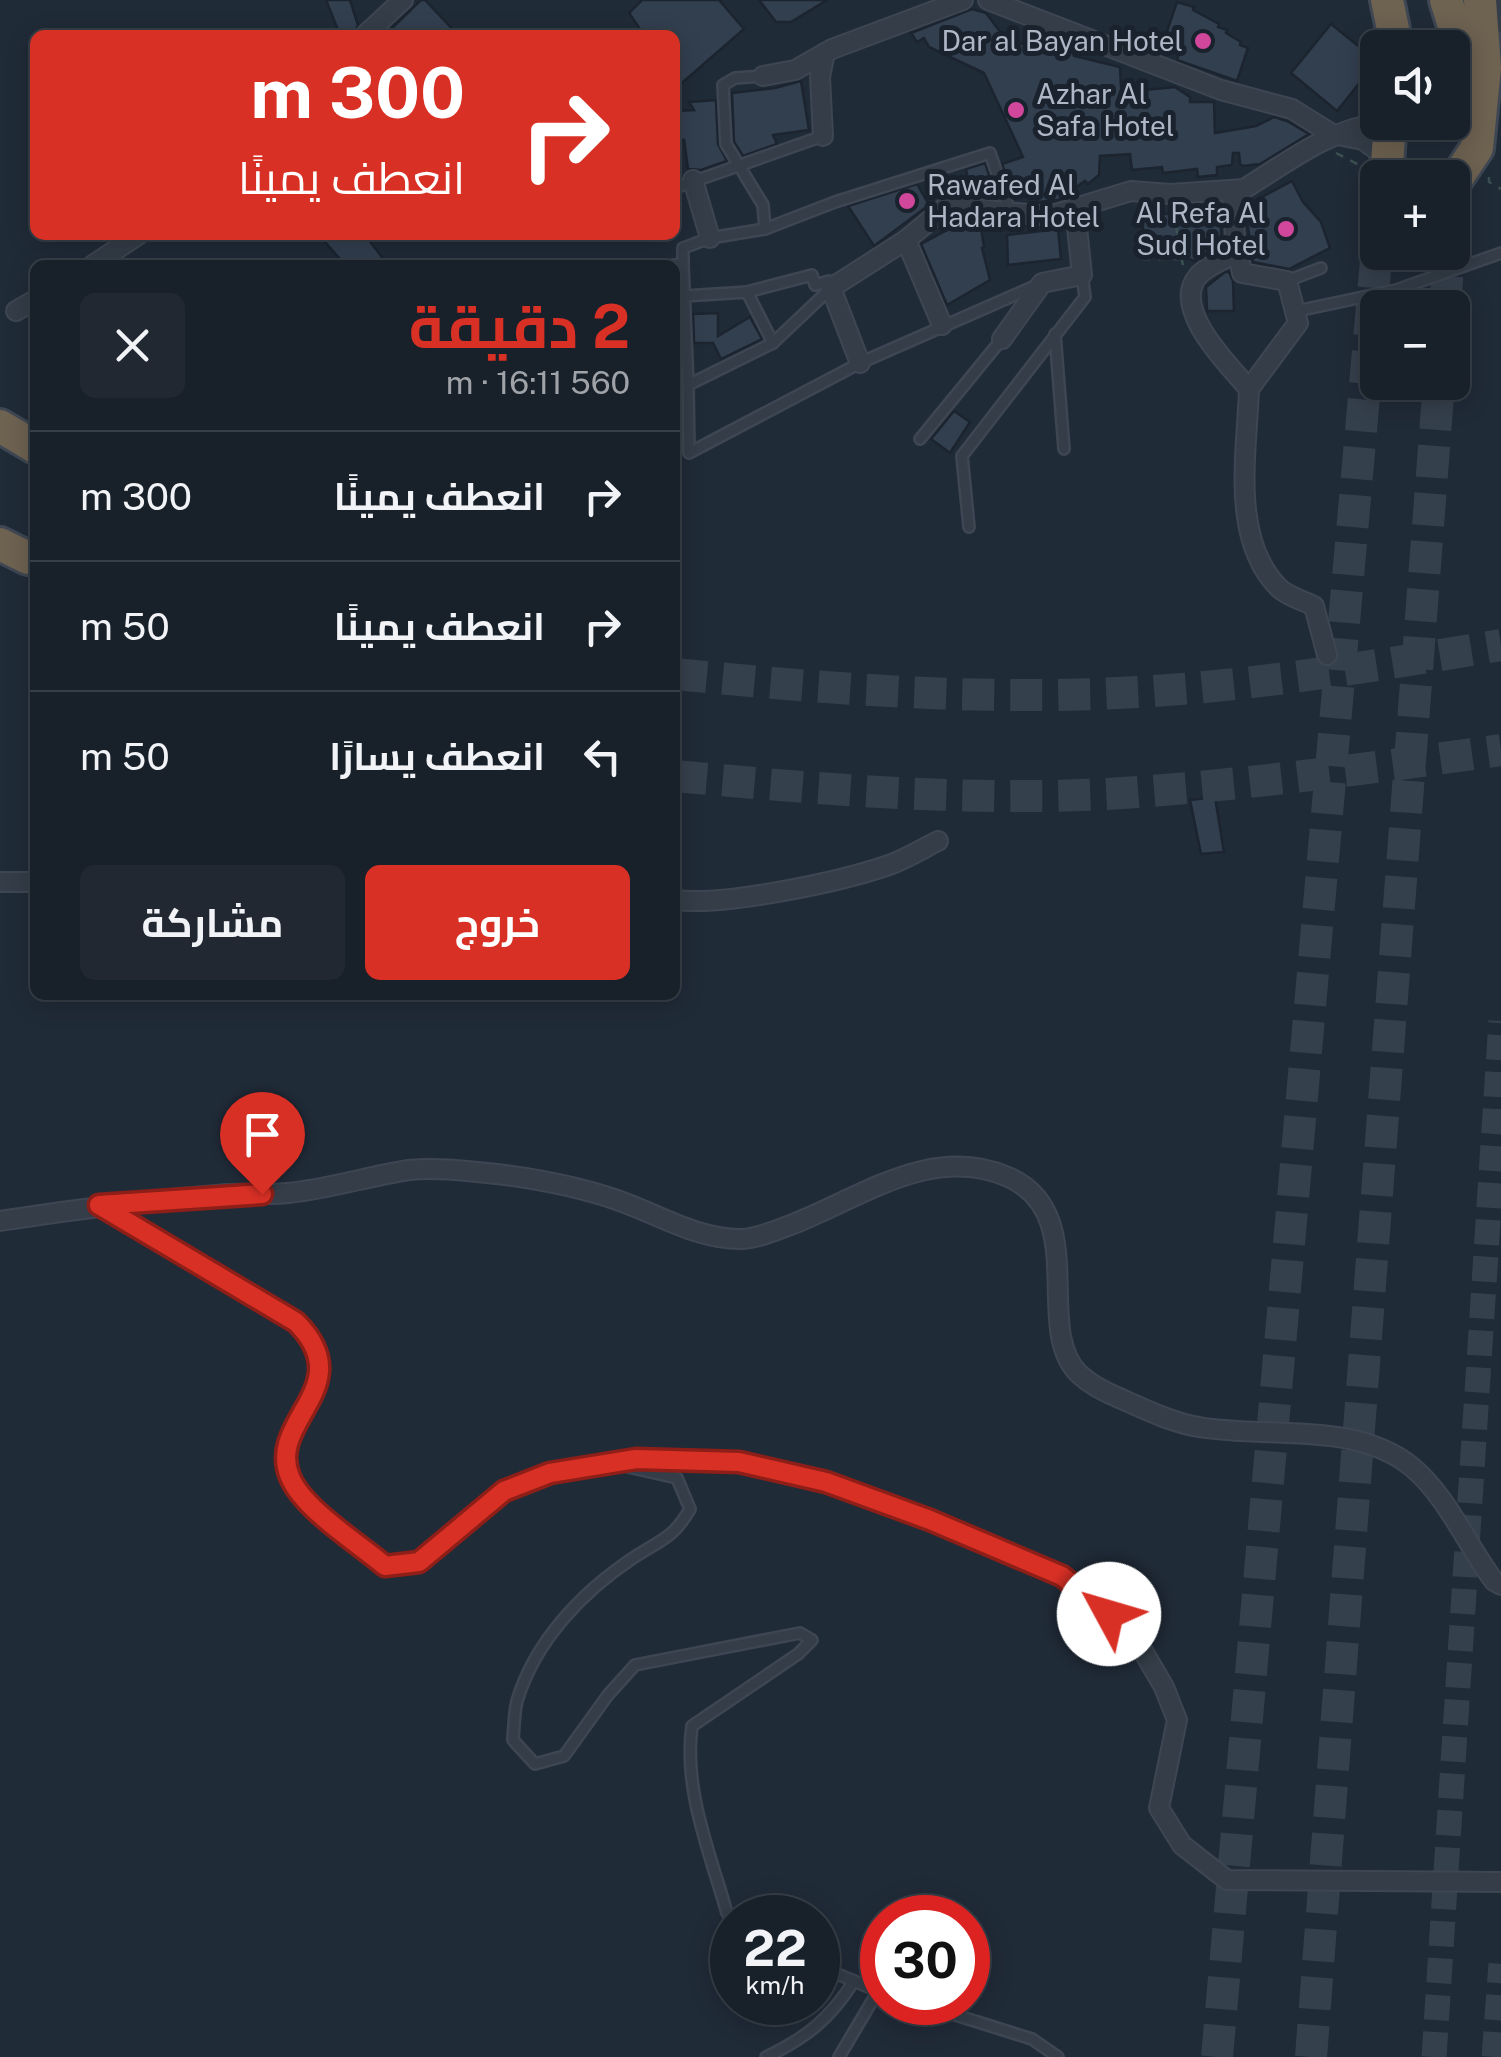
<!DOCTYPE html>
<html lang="ar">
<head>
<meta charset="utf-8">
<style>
  :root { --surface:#18202a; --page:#212832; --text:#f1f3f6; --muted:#9fa3a8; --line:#363e47; --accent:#d93025 }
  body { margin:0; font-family:"Public Sans",Cairo,sans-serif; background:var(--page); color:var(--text); direction:rtl; height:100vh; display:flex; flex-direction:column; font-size:38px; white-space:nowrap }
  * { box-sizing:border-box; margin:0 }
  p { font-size:32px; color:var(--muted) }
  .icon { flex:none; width:55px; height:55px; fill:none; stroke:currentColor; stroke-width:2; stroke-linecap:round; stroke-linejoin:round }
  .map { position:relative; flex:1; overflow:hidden; direction:ltr }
  .side { position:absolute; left:30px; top:260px; width:650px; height:740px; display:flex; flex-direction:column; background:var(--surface); border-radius:15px; box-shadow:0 5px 25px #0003,0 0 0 2px var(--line); direction:rtl }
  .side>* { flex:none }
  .top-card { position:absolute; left:30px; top:30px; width:650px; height:210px; border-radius:15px; box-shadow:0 5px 25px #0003,0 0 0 2px var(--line); direction:rtl; background:#d93025; color:#fff; overflow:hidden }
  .tools { position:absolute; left:1360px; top:30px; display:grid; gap:20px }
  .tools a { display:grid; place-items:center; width:110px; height:110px; border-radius:15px; background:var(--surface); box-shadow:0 5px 25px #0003,0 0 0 2px var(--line); font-size:50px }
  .speed { position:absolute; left:710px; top:1895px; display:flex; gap:20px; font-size:50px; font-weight:700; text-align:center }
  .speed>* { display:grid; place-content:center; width:130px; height:130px; border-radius:50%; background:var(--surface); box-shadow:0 5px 25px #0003,0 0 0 2px var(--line); line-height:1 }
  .speed small { font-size:25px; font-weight:400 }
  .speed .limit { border:15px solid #d22; background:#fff; color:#111 }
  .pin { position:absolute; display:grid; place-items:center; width:85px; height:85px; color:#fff; margin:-102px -42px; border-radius:50% 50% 50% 0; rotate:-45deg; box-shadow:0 0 10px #0007 }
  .pin .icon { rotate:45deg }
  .me { position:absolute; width:110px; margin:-55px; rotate:309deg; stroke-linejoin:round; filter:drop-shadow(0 0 8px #0008) }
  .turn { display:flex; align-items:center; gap:35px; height:210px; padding:0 50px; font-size:45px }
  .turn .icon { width:130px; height:130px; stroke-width:2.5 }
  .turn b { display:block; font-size:70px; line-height:85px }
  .round { display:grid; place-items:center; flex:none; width:105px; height:105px; border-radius:15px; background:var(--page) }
  .headline { display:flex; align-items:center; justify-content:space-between; height:170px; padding:0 50px }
  h1 { font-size:60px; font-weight:700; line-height:75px; color:var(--accent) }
  .primary-button { display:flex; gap:20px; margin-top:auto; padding:20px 50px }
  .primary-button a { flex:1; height:115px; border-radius:15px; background:var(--accent); color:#fff; font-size:40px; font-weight:700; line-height:115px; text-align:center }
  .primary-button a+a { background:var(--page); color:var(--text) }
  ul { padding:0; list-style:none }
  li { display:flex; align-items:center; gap:30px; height:130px; padding:0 50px; border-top:2px solid var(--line) }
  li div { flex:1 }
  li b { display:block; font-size:38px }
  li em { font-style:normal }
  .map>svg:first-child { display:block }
  .building { fill:#323f4f; stroke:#1b242f; stroke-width:2.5 }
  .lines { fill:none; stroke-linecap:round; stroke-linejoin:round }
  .secondary-tunnel { stroke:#35404d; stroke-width:25; stroke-dasharray:25 12; stroke-linecap:butt }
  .highway-tunnel { stroke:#35404d; stroke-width:32; stroke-dasharray:32 16; stroke-linecap:butt }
  .lane-casing { stroke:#3d4652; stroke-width:14 }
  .street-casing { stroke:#3d4652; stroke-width:22 }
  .highway-casing { stroke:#3e4753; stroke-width:38 }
  .path { stroke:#3b5051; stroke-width:2.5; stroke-dasharray:8 8; stroke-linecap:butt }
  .lane { stroke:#343d48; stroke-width:9 }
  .street { stroke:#343d48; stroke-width:18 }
  .highway { stroke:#6e6251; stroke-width:32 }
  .route-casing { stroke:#8d1f18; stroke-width:25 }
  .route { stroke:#d93025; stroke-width:18 }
  .hotel-dot { fill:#d1479c; stroke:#19222d; stroke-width:4 }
  .labels { text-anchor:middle; stroke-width:10; stroke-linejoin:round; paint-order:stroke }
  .poi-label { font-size:28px; fill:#aeb7c5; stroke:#19222d; text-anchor:end }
</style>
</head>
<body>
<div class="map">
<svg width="1501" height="2057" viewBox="0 0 1501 2057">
  <rect width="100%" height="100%" fill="#202b38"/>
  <g class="building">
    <path d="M326,0H350L358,25L353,35H340Z"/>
    <path d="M421,0H425L458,35H399L392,28Z"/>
    <path d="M642,0H719L744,29L675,89V35H644L629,13Z"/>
    <path d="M759,0H827L791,22H776Z"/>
    <path d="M1177,2L1194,7L1193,10L1219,24L1218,27L1227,30L1226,33L1241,42L1240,45L1248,48L1237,81L1177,60L1181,46L1164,40Z"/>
    <path d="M972,9L986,13L1001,33V50L1037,39L1052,46L1056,43L1071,48L1074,56L1120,67L1121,87L1134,86L1135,91L1175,87L1190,97V102H1214L1215,133L1256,126L1274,117L1287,121L1309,134L1260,164L1243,166L1240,164L1239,153H1233L1232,165L1217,167V175L1198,177L1197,169L1163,173L1162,167L1132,170L1130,154L1100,156L1099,175L1088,184L1085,181L1058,200L1038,202L1030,182L1009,185L1002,164L1023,157L984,73L929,47L924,38L917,42L911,33Z"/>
    <path d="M1331,24L1377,61L1337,111L1291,73Z"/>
    <path d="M801,81L809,130L773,135L777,144L743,156L734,142L732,93L775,88Z"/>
    <path d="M716,100L718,144L727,161L701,170L688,169L684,140L675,141V111L694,110L689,102Z"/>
    <path d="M985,163L996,195L948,194L969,186L966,169Z"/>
    <path d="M1292,181L1303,202L1321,222L1330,248L1289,269L1253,262L1245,206Z"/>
    <path d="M917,184L929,205L874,246L848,206Z"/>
    <path d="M1178,206L1221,208V243L1195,261L1189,259L1185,247H1143V212L1179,215Z"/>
    <path d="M966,220L980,222L984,247L982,248L990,280L947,305L921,244Z"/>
    <path d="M1058,229L1061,259L1008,265L1007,235Z"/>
    <path d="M319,235H365L388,265H345Z"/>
    <path d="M1225,272H1229L1233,281L1234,311H1207L1206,287Z"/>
    <path d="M718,313V336L750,317L762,339L721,359L713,343H694L693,314Z"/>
    <path d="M954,411L970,422L950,453L931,439Z"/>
    <path d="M1215,797L1224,852L1201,854L1190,800Z"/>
  </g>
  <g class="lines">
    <g class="secondary-tunnel">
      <path d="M1434,2057L1501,1021"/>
      <path d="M1494,2057L1501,1964"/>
    </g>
    <g class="highway-tunnel">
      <path d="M1452,212L1455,181"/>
      <path d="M1445,308L1449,252"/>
      <path d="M675,674C828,689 984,701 1139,692C1260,685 1381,665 1501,645"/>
      <path d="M675,776C828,790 985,803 1138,792C1259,783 1381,767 1501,750"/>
      <path d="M1217,2057L1378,238"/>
      <path d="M1311,2057L1439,382"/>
    </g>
    <defs>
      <g id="lane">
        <path d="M763,76L735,78L723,85L726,144L763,205L765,229"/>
        <path d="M675,188L823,136"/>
        <path d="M683,263L688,385L773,343L831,288L829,281L815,285L812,275L747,292L684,296"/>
        <path d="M673,265L683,263V248L710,238L765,229L835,202L990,153L1010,212"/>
        <path d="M1287,281L1321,268"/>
        <path d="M747,292L773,343"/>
        <path d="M1297,311L1396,290L1501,253"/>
        <path d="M1055,334L1064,449"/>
        <path d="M688,385L689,453L860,363L1035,286"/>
        <path d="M920,439L1002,339"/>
        <path d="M969,527L962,456L1085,297L1082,275"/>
        <path d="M624,1466L677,1478L690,1509C673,1539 660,1540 633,1558C582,1592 535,1641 517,1701C514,1713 514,1728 513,1740L535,1764L564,1756L608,1695L635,1665L800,1633L812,1640L798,1654L692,1726C683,1789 710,1853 727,1913L734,1918"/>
        <path d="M818,1966L878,1991L839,2057"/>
        <path d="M914,2002L1032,2039L1058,2057"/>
        <path d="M766,2057C806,2038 830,2019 854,1981"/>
      </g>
      <g id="street">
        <path d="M988,0L1221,90L1292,109L1332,134L1363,140L1378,151L1384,163"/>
        <path d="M1492,0L1501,23"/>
        <path d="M365,35L403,0"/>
        <path d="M763,76L795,70L832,49L963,0"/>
        <path d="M823,136L820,77L825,53"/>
        <path d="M693,180L710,238"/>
        <path d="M1232,192L1235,237L1231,255C1222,261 1205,267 1198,276C1170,309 1230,366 1249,389C1247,452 1230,539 1279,588C1287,596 1304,601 1314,606L1327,655"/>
        <path d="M906,240L942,325"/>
        <path d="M1236,242L1242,273L1287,281L1298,323L1249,389"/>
        <path d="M93,265L138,235"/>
        <path d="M16,311L35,300"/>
        <path d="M1002,339L1042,283L1082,275L1075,208"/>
        <path d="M860,363L831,288L906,240L947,206L1049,216L1131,191L1171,194L1244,189C1291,160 1326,131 1382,122"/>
        <path d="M0,882H35"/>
        <path d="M675,900C726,906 840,882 889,865C906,859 922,849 938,841"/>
        <path d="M99,1205L296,1321C361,1387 266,1420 290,1477C303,1509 358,1544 385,1566L419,1562L505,1491L549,1473L636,1459L739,1462L826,1483L930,1519L1062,1576L1133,1634L1164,1687L1177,1720L1159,1808L1182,1845L1227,1880L1501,1882"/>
        <path d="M0,1221C76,1209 150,1200 227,1194C247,1193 268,1195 288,1193C329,1189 369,1176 409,1170C438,1167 468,1171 497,1174C537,1179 579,1187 617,1200C658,1214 698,1240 742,1239C759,1238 777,1230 793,1224C862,1197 932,1144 1008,1177C1092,1214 1032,1328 1079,1374C1089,1383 1105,1392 1117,1397C1142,1408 1172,1423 1199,1427C1267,1439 1354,1420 1412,1467C1447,1496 1467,1545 1494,1581L1501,1585"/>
      </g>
      <g id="highway">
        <path d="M1387,0L1393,29L1392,48"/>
        <path d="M1446,0L1464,58V87"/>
        <path d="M1386,178L1390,122"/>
        <path d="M1455,181L1477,148L1485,68L1480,0"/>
        <path d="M0,426L35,447"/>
        <path d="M0,544L28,558"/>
      </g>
    </defs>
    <use href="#lane" class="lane-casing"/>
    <use href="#street" class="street-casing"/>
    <use href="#highway" class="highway-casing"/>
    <g class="path">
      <path d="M1336,153L1359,165"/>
      <path d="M1489,177V182L1501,189"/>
      <path d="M1173,210L1183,266"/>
      <path d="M1142,259H1180"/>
    </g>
    <use href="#lane" class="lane"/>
    <use href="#street" class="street"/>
    <use href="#highway" class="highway"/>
  </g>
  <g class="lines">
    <defs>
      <path id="route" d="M262,1194L99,1205L296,1322C361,1387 266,1420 290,1477C303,1509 358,1543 385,1566L419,1562L504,1491L550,1473L636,1459L739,1462L826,1482L930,1520L1062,1576L1109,1614"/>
    </defs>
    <use href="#route" class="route-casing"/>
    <use href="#route" class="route"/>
  </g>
  <g class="hotel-dot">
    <circle cx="1203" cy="41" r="10"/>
    <circle cx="1016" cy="110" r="10"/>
    <circle cx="907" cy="201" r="10"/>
    <circle cx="1286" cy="229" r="10"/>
  </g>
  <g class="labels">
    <g class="poi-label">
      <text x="1183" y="51">Dar al Bayan Hotel</text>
      <text x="1036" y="104" text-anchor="start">Azhar Al<tspan x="1036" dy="32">Safa Hotel</tspan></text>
      <text x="927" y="195" text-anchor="start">Rawafed Al<tspan x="927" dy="32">Hadara Hotel</tspan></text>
      <text x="1266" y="223">Al Refa Al<tspan x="1266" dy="32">Sud Hotel</tspan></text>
    </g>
  </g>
</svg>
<div class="tools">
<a><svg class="icon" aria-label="sound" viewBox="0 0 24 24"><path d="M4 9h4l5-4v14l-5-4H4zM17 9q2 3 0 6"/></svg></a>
<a>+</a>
<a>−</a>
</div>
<div class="speed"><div>22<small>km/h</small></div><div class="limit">30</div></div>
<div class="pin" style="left:262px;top:1194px;background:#d93025"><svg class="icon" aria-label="arrive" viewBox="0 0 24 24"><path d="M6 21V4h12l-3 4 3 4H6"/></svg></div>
<svg class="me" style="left:1109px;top:1614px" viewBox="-20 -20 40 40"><circle r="19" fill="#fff"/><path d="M0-13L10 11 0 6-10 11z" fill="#d93025"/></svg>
<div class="top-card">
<div class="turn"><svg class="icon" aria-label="right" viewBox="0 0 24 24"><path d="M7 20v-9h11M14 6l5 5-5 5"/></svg><div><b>300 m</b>انعطف يمينًا</div></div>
</div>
<section class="side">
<div class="headline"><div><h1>2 دقيقة</h1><p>560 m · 16:11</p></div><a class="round"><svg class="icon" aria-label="close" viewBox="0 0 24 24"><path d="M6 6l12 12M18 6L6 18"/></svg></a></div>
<ul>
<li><svg class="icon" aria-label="right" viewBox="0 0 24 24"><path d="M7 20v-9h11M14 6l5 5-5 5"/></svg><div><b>انعطف يمينًا</b></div><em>300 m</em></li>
<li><svg class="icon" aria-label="right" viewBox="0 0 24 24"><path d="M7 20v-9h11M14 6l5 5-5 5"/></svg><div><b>انعطف يمينًا</b></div><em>50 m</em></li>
<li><svg class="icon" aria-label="left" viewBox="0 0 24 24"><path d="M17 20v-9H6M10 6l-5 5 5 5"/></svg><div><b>انعطف يسارًا</b></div><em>50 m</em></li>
</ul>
<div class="primary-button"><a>خروج</a><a>مشاركة</a></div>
</section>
</div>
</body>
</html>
